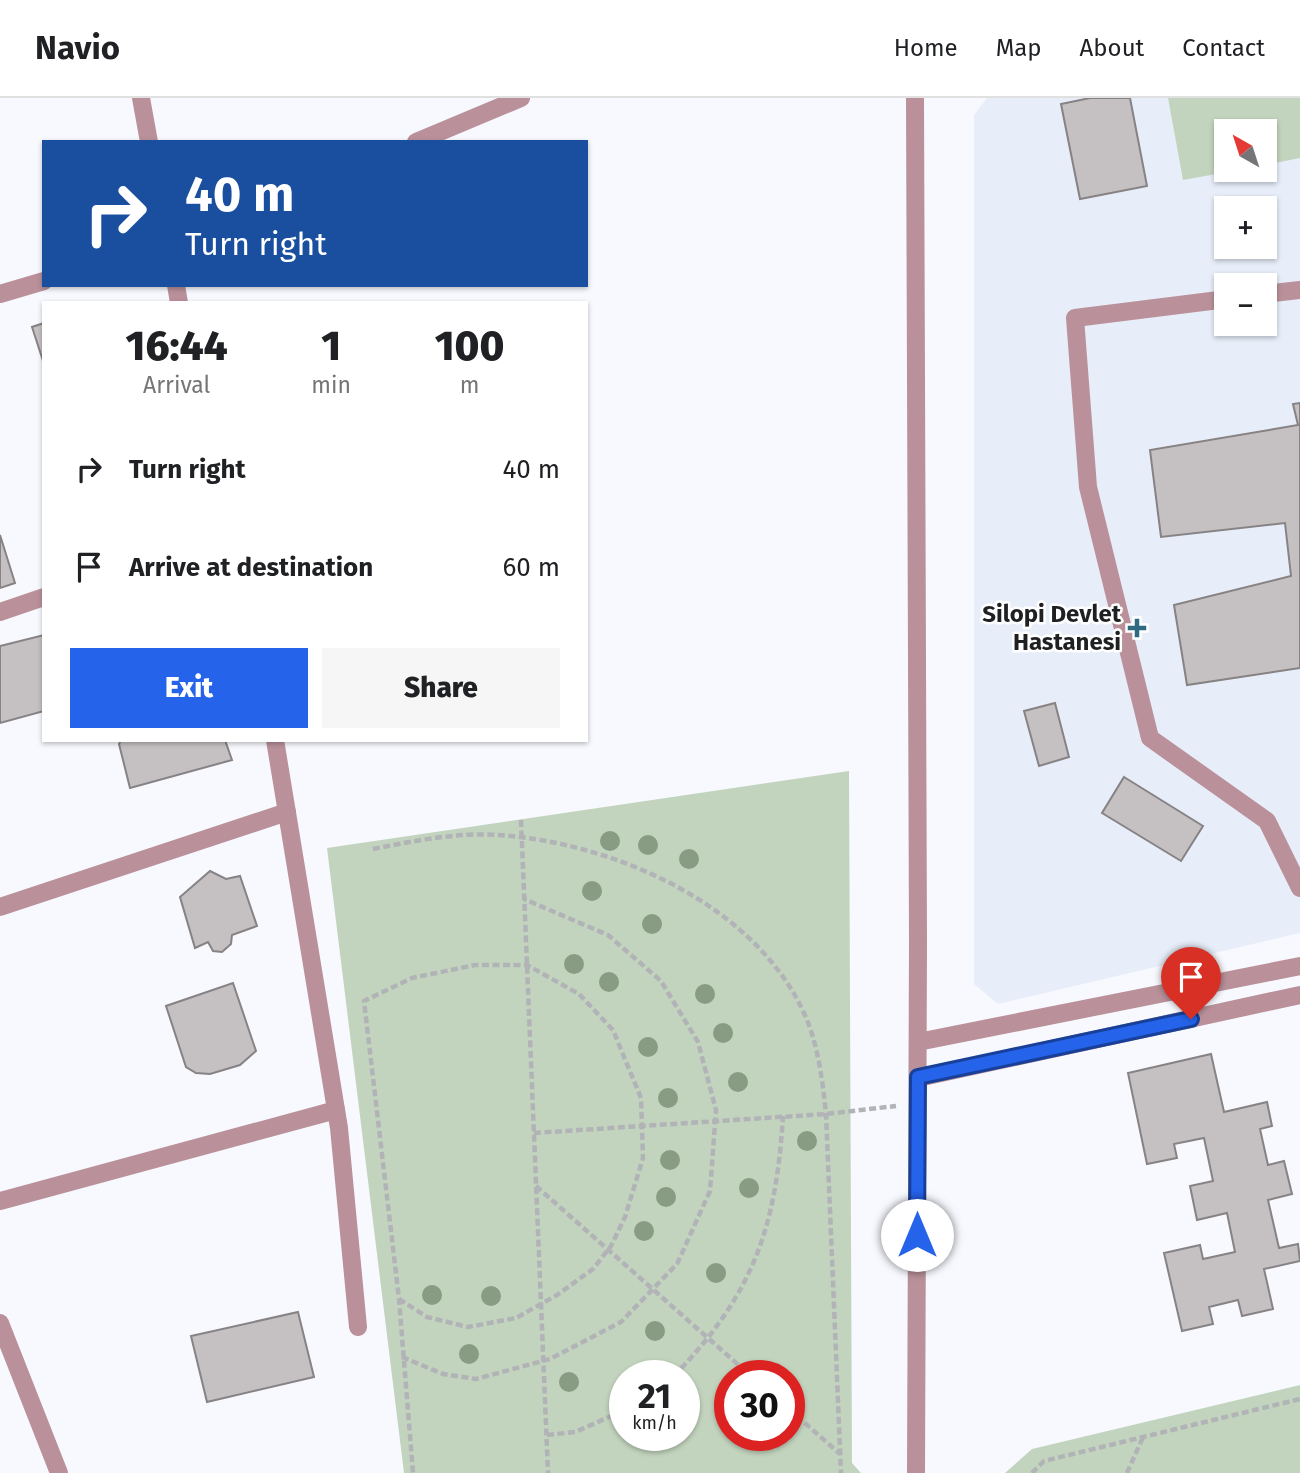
<!DOCTYPE html>
<html lang="en">
<head>
<meta charset="utf-8">
<style>
  :root { --surface:#fff; --page:#f6f6f6; --text:#202124; --muted:#757577; --line:#e0e0e0; --accent:#2563eb }
  body { margin:0; font-family:"Fira Sans",sans-serif; background:var(--page); color:var(--text); height:100vh; display:flex; flex-direction:column; font-size:26px; white-space:nowrap }
  * { box-sizing:border-box; margin:0 }
  p { font-size:23px; color:var(--muted) }
  .icon { flex:none; width:38px; height:38px; fill:none; stroke:currentColor; stroke-width:2; stroke-linecap:round; stroke-linejoin:round }
  .map { position:relative; flex:1; overflow:hidden }
  .side { position:absolute; left:42px; top:203px; width:546px; height:441px; display:flex; flex-direction:column; background:var(--surface); border-radius:0px; box-shadow:0 2px 5px #0004 }
  .side>* { flex:none }
  .guide { position:absolute; left:42px; top:42px; width:546px; height:147px; border-radius:0px; box-shadow:0 2px 5px #0004; background:#1a4fa0; color:#fff; overflow:hidden }
  .needle { width:46px; rotate:321deg }
  .buttons { position:absolute; left:1214px; top:21px; display:grid; gap:14px }
  .buttons a { display:grid; place-items:center; width:63px; height:63px; border-radius:0px; background:var(--surface); box-shadow:0 2px 5px #0004; font-size:35px }
  .speed { position:absolute; left:609px; top:1262px; display:flex; gap:14px; font-size:35px; font-weight:700; text-align:center }
  .speed>* { display:grid; place-content:center; width:91px; height:91px; border-radius:50%; background:var(--surface); box-shadow:0 2px 5px #0004; line-height:1 }
  .speed small { font-size:18px; font-weight:400 }
  .speed .limit { border:10px solid #d22; background:#fff; color:#111 }
  .pin { position:absolute; display:grid; place-items:center; width:60px; height:60px; color:#fff; margin:-72px -30px; border-radius:50% 50% 50% 0; rotate:-45deg; box-shadow:0 0 7px #0007 }
  .pin .icon { rotate:45deg }
  .me { position:absolute; width:77px; margin:-38px; rotate:0deg; stroke-linejoin:round; filter:drop-shadow(0 0 5px #0008) }
  .turn { display:flex; align-items:center; gap:24px; height:147px; padding:0 28px; font-size:32px }
  .turn .icon { width:91px; height:91px; stroke-width:2.5 }
  .turn b { display:block; font-size:49px; line-height:60px }
  .eta { display:flex; justify-content:space-evenly; align-items:center; height:119px; text-align:center }
  .eta b { font-size:42px; font-weight:800; line-height:49px }
  .action { display:flex; gap:14px; margin-top:auto; padding:14px 28px }
  .action a { flex:1; height:80px; border-radius:0px; background:var(--accent); color:#fff; font-size:28px; font-weight:800; line-height:80px; text-align:center }
  .action a+a { background:var(--page); color:var(--text) }
  ul { padding:0; list-style:none }
  li { display:flex; align-items:center; gap:21px; height:98px; padding:0 28px }
  li div { flex:1 }
  li b { display:block; font-size:26px }
  li em { font-style:normal }
  header { display:flex; align-items:center; gap:42px; box-sizing:border-box; height:98px; padding:0 35px; background:var(--surface); border-bottom:2px solid var(--line) }
  header strong { font-size:33px }
  nav { display:flex; gap:38px; margin-inline-start:auto; font-size:24px }
  .map>svg:first-child { display:block }
  .built { fill:#e7eef9; fill-rule:evenodd }
  .green { fill:#c3d4be; fill-rule:evenodd }
  .building { fill:#c5c0c2; stroke:#878284; stroke-width:2 }
  .lines { fill:none; stroke-linecap:round; stroke-linejoin:round }
  .path { stroke:#b1b3b7; stroke-width:4.5; stroke-dasharray:7 3.5; stroke-linecap:butt }
  .minor { stroke:#ba919a; stroke-width:18 }
  .tree { fill:#889c84 }
  .route-casing { stroke:#184099; stroke-width:18 }
  .route { stroke:#2563eb; stroke-width:12 }
  .poi-dot { fill:#2f6a82; stroke:#fff; stroke-width:2.5 }
  .labels { text-anchor:middle; stroke-width:5; stroke-linejoin:round; paint-order:stroke }
  .poi-label { font-size:24px; font-weight:bold; fill:#1f2022; stroke:#fff; text-anchor:end }
</style>
</head>
<body>
<header>
<strong>Navio</strong>
<nav><a>Home</a><a>Map</a><a>About</a><a>Contact</a></nav>
</header>
<div class="map">
<svg width="1300" height="1375" viewBox="0 0 1300 1375">
  <rect width="100%" height="100%" fill="#f7f9fe"/>
  <path class="built" d="M987,0H1300V835L998,906L974,886V17ZM1227,33H1265V72H1227ZM1227,110H1265V149H1227ZM1227,187H1265V226H1227Z"/>
  <g class="green">
    <path d="M1168,0H1300V60L1265,67V33H1227V72H1239L1183,82Z"/>
    <path d="M849,673L852,1365L861,1375H404L327,750ZM625,1278H684V1337H625ZM730,1278H789V1337H730Z"/>
    <path d="M1300,1287V1375H1005L1032,1351Z"/>
  </g>
  <g class="building">
    <path d="M1090,0H1130L1147,88L1080,101L1061,6Z"/>
    <path d="M44,225V266L32,229Z"/>
    <path d="M1300,305V570L1187,587L1174,507L1291,478L1285,425L1161,439L1150,352L1298,327L1293,306Z"/>
    <path d="M0,437L15,485L0,490Z"/>
    <path d="M44,537V613L0,625V548Z"/>
    <path d="M1055,605L1069,659L1039,668L1024,613Z"/>
    <path d="M121,642H225L232,662L130,690L119,646Z"/>
    <path d="M1124,679L1203,728L1181,763L1102,715Z"/>
    <path d="M210,773L226,781L240,778L257,828L232,837L231,846L222,854L213,853L208,844L195,850L180,799Z"/>
    <path d="M233,885L256,953L240,967L210,976L196,975L186,969L166,908Z"/>
    <path d="M1211,956L1224,1014L1267,1004L1272,1028L1260,1031L1268,1067L1284,1063L1292,1096L1268,1102L1279,1150L1298,1146L1300,1163L1264,1171L1273,1211L1242,1218L1238,1202L1209,1209L1213,1226L1182,1233L1164,1155L1200,1147L1203,1161L1235,1154L1227,1115L1197,1122L1190,1088L1213,1083L1204,1040L1174,1046L1177,1060L1147,1066L1128,975Z"/>
    <path d="M298,1214L314,1279L207,1304L191,1238Z"/>
  </g>
  <g class="lines">
    <g class="path">
      <path d="M521,722L548,1375"/>
      <path d="M373,751C414,743 457,734 499,737C617,745 764,810 809,927C819,955 823,986 826,1016L841,1375"/>
      <path d="M534,1035L826,1016L896,1008"/>
      <path d="M536,1088L751,1278"/>
      <path d="M399,1201L427,1219L468,1229L516,1220L557,1197L593,1171L611,1148L625,1119L643,1060L641,1000L613,932L579,896L527,867H475L412,880L364,903L399,1201L413,1375"/>
      <path d="M402,1259L443,1276L476,1281L550,1261L621,1224L677,1166L710,1093L716,1012L698,944L661,883L608,837L524,801"/>
      <path d="M674,1278C753,1196 776,1131 783,1018"/>
      <path d="M789,1311L840,1356"/>
      <path d="M547,1337L575,1334L625,1312"/>
      <path d="M1032,1375L1044,1363L1300,1301"/>
      <path d="M1127,1375L1143,1339"/>
    </g>
    <g class="minor">
      <path d="M141,0L149,44"/>
      <path d="M915,0L918,845L916,1375"/>
      <path d="M416,44L521,0"/>
      <path d="M176,187L179,205"/>
      <path d="M0,196L44,183"/>
      <path d="M1265,196L1300,192"/>
      <path d="M1227,201L1075,220L1088,389L1150,640L1267,723L1300,790"/>
      <path d="M0,514L44,499"/>
      <path d="M275,642L339,1030L358,1229"/>
      <path d="M0,809L287,714"/>
      <path d="M918,944L1300,868"/>
      <path d="M918,980L1300,897"/>
      <path d="M0,1103L336,1012"/>
      <path d="M0,1225L59,1375"/>
    </g>
  </g>
  <g class="tree">
    <circle cx="610" cy="743" r="10"/>
    <circle cx="648" cy="747" r="10"/>
    <circle cx="689" cy="761" r="10"/>
    <circle cx="592" cy="793" r="10"/>
    <circle cx="652" cy="826" r="10"/>
    <circle cx="574" cy="866" r="10"/>
    <circle cx="609" cy="884" r="10"/>
    <circle cx="705" cy="896" r="10"/>
    <circle cx="723" cy="935" r="10"/>
    <circle cx="648" cy="949" r="10"/>
    <circle cx="738" cy="984" r="10"/>
    <circle cx="668" cy="1000" r="10"/>
    <circle cx="807" cy="1043" r="10"/>
    <circle cx="670" cy="1062" r="10"/>
    <circle cx="749" cy="1090" r="10"/>
    <circle cx="666" cy="1099" r="10"/>
    <circle cx="644" cy="1133" r="10"/>
    <circle cx="716" cy="1175" r="10"/>
    <circle cx="432" cy="1197" r="10"/>
    <circle cx="491" cy="1198" r="10"/>
    <circle cx="655" cy="1233" r="10"/>
    <circle cx="469" cy="1256" r="10"/>
    <circle cx="569" cy="1284" r="10"/>
  </g>
  <g class="lines">
    <defs>
      <path id="route" d="M917,1137L918,979L1191,921"/>
    </defs>
    <use href="#route" class="route-casing"/>
    <use href="#route" class="route"/>
  </g>
  <path class="poi-dot" d="M1133.5 519.5h7v7h7v7h-7v7h-7v-7h-7v-7h7z"/>
  <g class="labels">
    <g class="poi-label">
      <text x="1121" y="524">Silopi Devlet<tspan x="1121" dy="28">Hastanesi</tspan></text>
    </g>
  </g>
</svg>
<div class="buttons">
<a><svg class="needle" viewBox="-14 -14 28 28"><path d="M0-13l5 13h-10z" fill="#e53935"/><path d="M0 13l5-13h-10z" fill="#757577"/></svg></a>
<a>+</a>
<a>−</a>
</div>
<div class="speed"><div>21<small>km/h</small></div><div class="limit">30</div></div>
<div class="pin" style="left:1191px;top:921px;background:#d93025"><svg class="icon" aria-label="arrive" viewBox="0 0 24 24"><path d="M6 21V4h12l-3 4 3 4H6"/></svg></div>
<svg class="me" style="left:917px;top:1137px" viewBox="-20 -20 40 40"><circle r="19" fill="#fff"/><path d="M0-13L10 11 0 6-10 11z" fill="#2563eb"/></svg>
<div class="guide">
<div class="turn"><svg class="icon" aria-label="right" viewBox="0 0 24 24"><path d="M7 20v-9h11M14 6l5 5-5 5"/></svg><div><b>40 m</b>Turn right</div></div>
</div>
<section class="side">
<div class="eta">
<div><b>16:44</b><p>Arrival</p></div>
<div><b>1</b><p>min</p></div>
<div><b>100</b><p>m</p></div>
</div>
<ul>
<li><svg class="icon" aria-label="right" viewBox="0 0 24 24"><path d="M7 20v-9h11M14 6l5 5-5 5"/></svg><div><b>Turn right</b></div><em>40 m</em></li>
<li><svg class="icon" aria-label="arrive" viewBox="0 0 24 24"><path d="M6 21V4h12l-3 4 3 4H6"/></svg><div><b>Arrive at destination</b></div><em>60 m</em></li>
</ul>
<div class="action"><a>Exit</a><a>Share</a></div>
</section>
</div>
</body>
</html>
